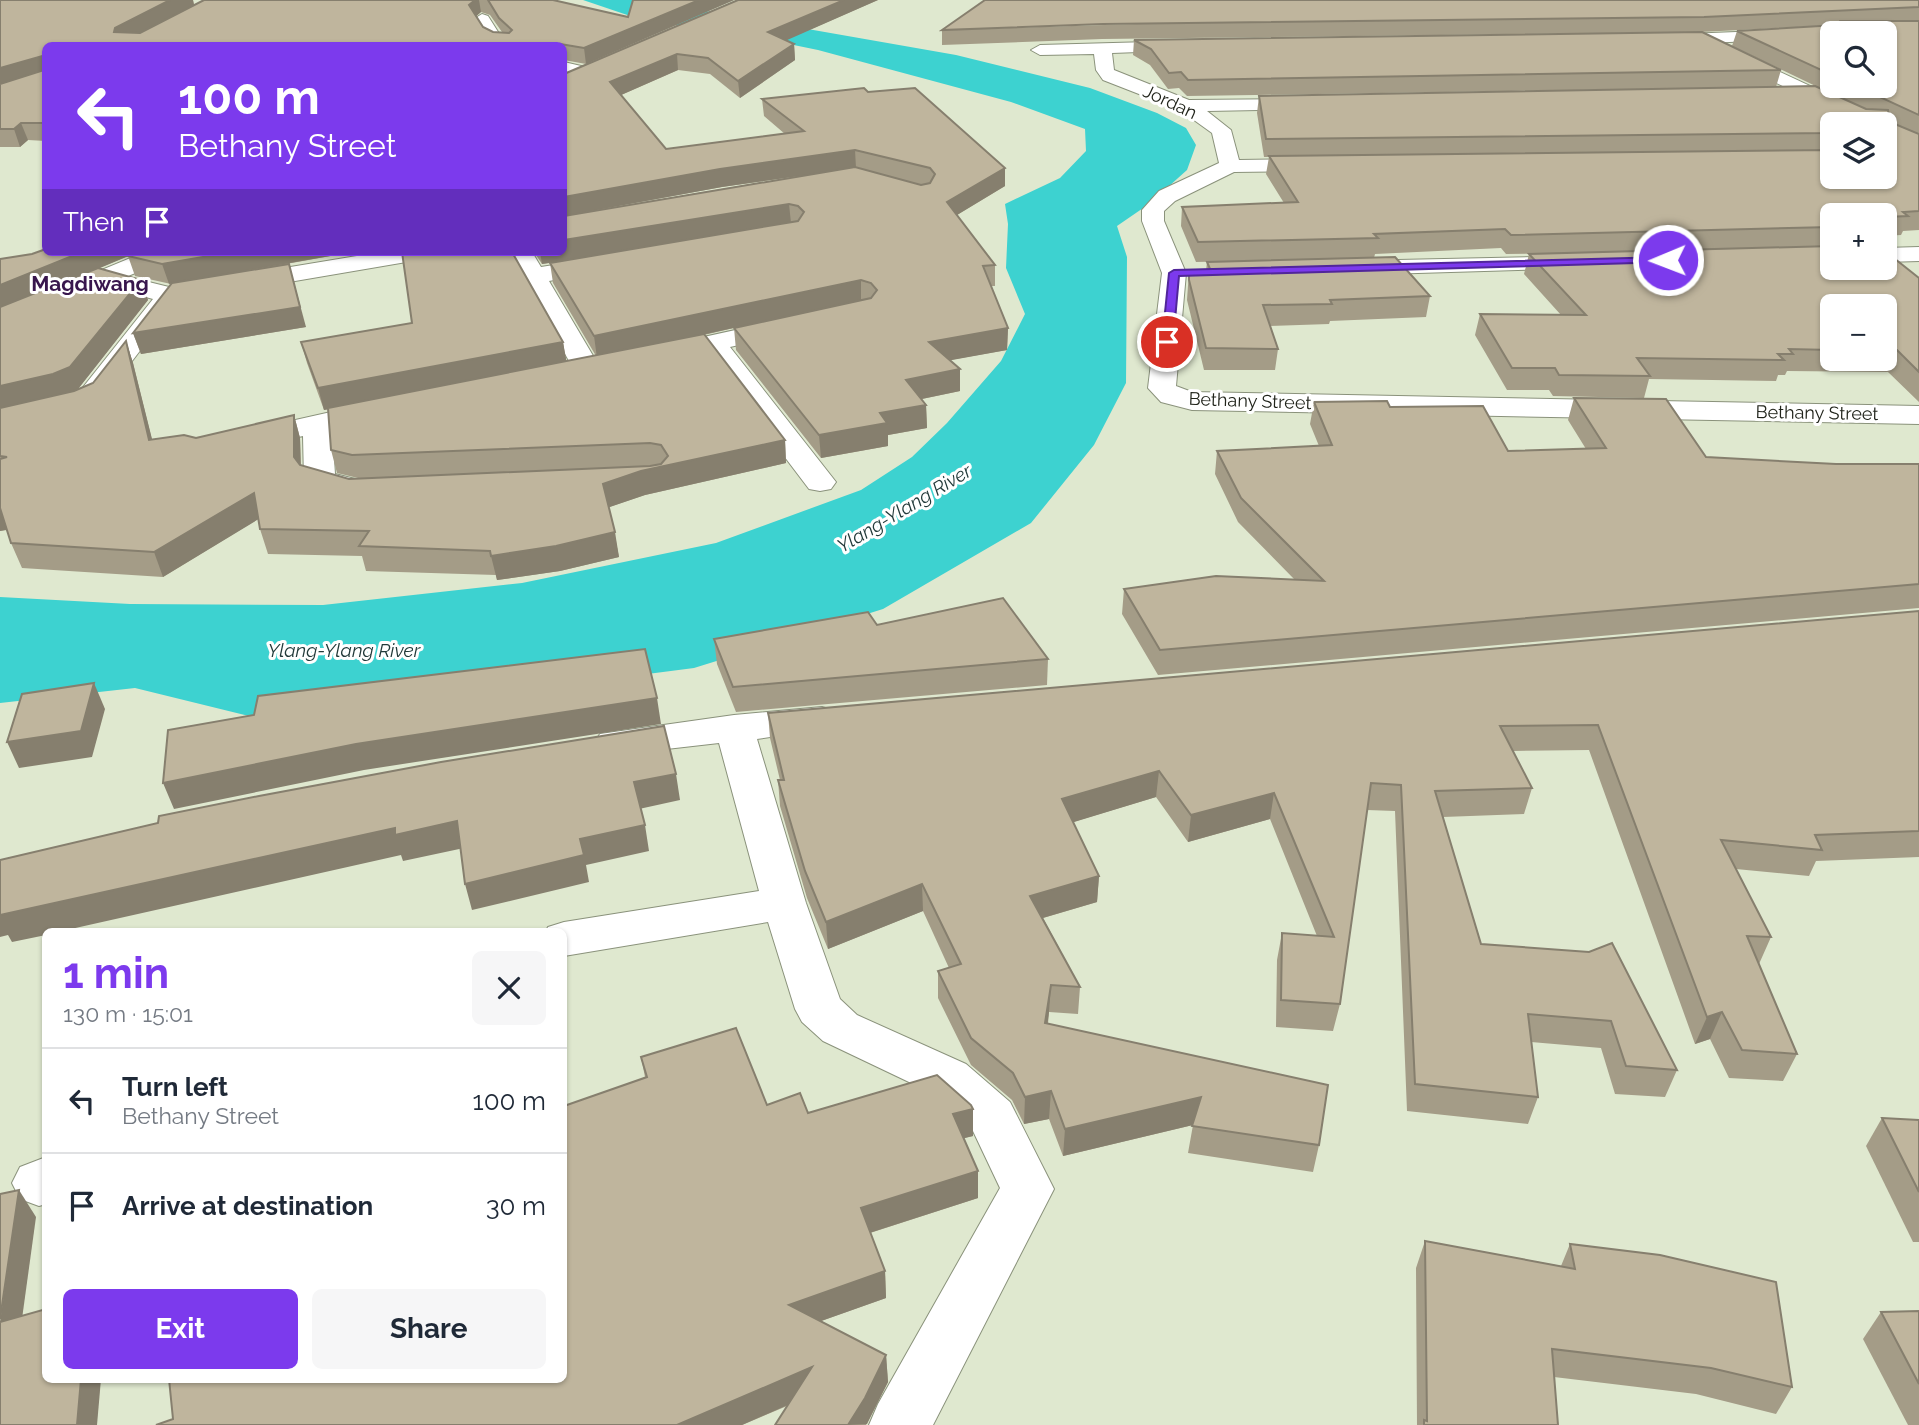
<!DOCTYPE html>
<html lang="en">
<head>
<meta charset="utf-8">
<style>
  :root { --surface:#fff; --page:#f6f6f7; --text:#1f2937; --muted:#747a83; --line:#e0e1e3; --accent:#7c3aed }
  body { margin:0; font-family:Raleway,sans-serif; background:var(--page); color:var(--text); height:100vh; display:flex; flex-direction:column; font-size:26px; white-space:nowrap }
  * { box-sizing:border-box; margin:0 }
  p { font-size:23px; color:var(--muted) }
  .icon { flex:none; width:38px; height:38px; fill:none; stroke:currentColor; stroke-width:2; stroke-linecap:round; stroke-linejoin:round }
  .map { position:relative; flex:1; overflow:hidden }
  .details { position:absolute; left:42px; top:928px; width:525px; height:455px; display:flex; flex-direction:column; background:var(--surface); border-radius:10px; box-shadow:0 2px 5px #0004 }
  .details>* { flex:none }
  .top-card { position:absolute; left:42px; top:42px; width:525px; height:214px; border-radius:10px; box-shadow:0 2px 5px #0004; background:#7c3aed; color:#fff; overflow:hidden }
  .fabs { position:absolute; left:1820px; top:21px; display:grid; gap:14px }
  .fabs a { display:grid; place-items:center; width:77px; height:77px; border-radius:10px; background:var(--surface); box-shadow:0 2px 5px #0004; font-size:35px }
  .pin { position:absolute; display:grid; place-items:center; width:60px; height:60px; color:#fff; margin:-30px; border:4px solid #fff; border-radius:50%; box-shadow:0 2px 7px #0007 }
  .me { position:absolute; width:77px; margin:-38px; rotate:269deg; stroke-linejoin:round; filter:drop-shadow(0 0 5px #0008) }
  .turn { display:flex; align-items:center; gap:24px; height:147px; padding:0 21px; font-size:32px }
  .turn .icon { width:91px; height:91px; stroke-width:2.5 }
  .turn b { display:block; font-size:49px; line-height:60px }
  .then { display:flex; align-items:center; height:66px; padding:0 21px; background:#0003; gap:14px; font-size:26px }
  .round { display:grid; place-items:center; flex:none; width:74px; height:74px; border-radius:10px; background:var(--page) }
  .summary { display:flex; align-items:center; justify-content:space-between; height:119px; padding:0 21px }
  h1 { font-size:42px; font-weight:700; line-height:52px; color:var(--accent) }
  .button { display:flex; gap:14px; margin-top:auto; padding:14px 21px }
  .button a { flex:1; height:80px; border-radius:10px; background:var(--accent); color:#fff; font-size:28px; font-weight:700; line-height:80px; text-align:center }
  .button a+a { background:var(--page); color:var(--text) }
  ul { padding:0; list-style:none }
  li { display:flex; align-items:center; gap:21px; height:105px; padding:0 21px; border-top:2px solid var(--line) }
  li div { flex:1 }
  li b { display:block; font-size:26px }
  li em { font-style:normal }
  .map>svg:first-child { display:block }
  .water { fill:#3dd2d0 }
  .lines { fill:none; stroke-linecap:round; stroke-linejoin:round }
  .minor-casing { stroke:#8a927b; stroke-width:2 }
  .major-casing { stroke:#8a927b; stroke-width:2 }
  .minor { fill:#fff; fill-rule:evenodd }
  .major { fill:#fff; fill-rule:evenodd }
  .wall { fill:#a49c87; fill-rule:evenodd }
  .shaded-wall { fill:#867f6e }
  .building { fill:#bfb59d; stroke:#867f6e; stroke-width:2 }
  .route { fill:#7c3aed; stroke:#51269a; stroke-width:2 }
  .labels { text-anchor:middle; stroke-width:6; stroke-linejoin:round; paint-order:stroke }
  .far-street-label { font-size:18px; fill:#20231a; stroke:#fff }
  .far-water-label { font-size:19px; font-style:italic; fill:#223a3a; stroke:#fff }
  .far-quarter-label { font-size:21px; font-weight:bold; fill:#38164d; stroke:#fff }
</style>
</head>
<body>
<div class="map">
<svg width="1919" height="1425" viewBox="0 0 1919 1425">
  <rect width="100%" height="100%" fill="#dfe8cf"/>
  <path class="water" d="M583,0H643L956,55L1090,88L1157,113L1186,128L1196,145L1187,170L1149,204L1117,226L1127,257L1126,383L1094,445L1031,523L883,609L694,668L453,699L265,720L135,688L0,703V597L130,604L323,605L522,583L716,543L861,490L912,457L947,423L1001,361L1025,314L1006,268L1008,224L1005,204L1060,178L1086,151L1085,129L1011,102L818,50L735,33L645,21Z"/>
  <g class="lines">
    <defs>
      <g id="minor">
        <path d="M482,14L488,16L500,35L512,46C484,46 488,42 474,19Z"/>
        <path d="M1788,30L1794,31L1796,35L1794,39L1662,45L1653,40L1662,35Z"/>
        <path d="M1186,41L1192,42L1195,46L1192,50L1112,53L1114,70L1189,100L1318,99L1321,103L1318,107L1311,109L1207,111L1231,130L1239,160L1319,159L1326,161L1330,165L1326,169L1319,171L1234,172L1175,201L1164,211V221L1186,273L1176,386L1192,392L1919,406V424L1192,410L1161,402L1148,388L1162,273L1142,221V210L1159,191L1219,163L1212,133L1180,110L1103,80L1096,70L1094,54L1040,55L1031,50L1040,45Z"/>
        <path d="M1733,50L1883,120L1886,124H1861L1727,59L1724,55Z"/>
        <path d="M564,62L594,69L597,73L588,78L564,72Z"/>
        <path d="M1919,247V261L1885,262V248Z"/>
        <path d="M381,252H436L432,257L424,259L178,301L100,403L82,411L0,431V413L63,399L80,391L153,299L95,283L92,278L95,273L104,271L169,287Z"/>
        <path d="M508,252H532L541,267L604,257L613,259L616,264L613,269L549,281L602,371L598,377L588,379L578,377Z"/>
        <path d="M1578,256L1587,258L1590,263L1587,268L1351,275L1342,273L1339,268L1342,263L1351,261Z"/>
        <path d="M785,319L794,321L798,327L794,333L730,347L836,482L831,489L820,491L809,489L706,353L659,363L649,361L645,355L649,349Z"/>
        <path d="M380,401L390,404L394,410L390,416L332,429L335,474L371,483L376,490L371,497L360,499L309,487L304,480L303,436L248,448L237,445L233,439L237,433Z"/>
        <path d="M822,707L836,711L841,719L836,727L757,739L806,903L840,999L857,1015L966,1064L1010,1102L1054,1189L933,1425H869L878,1404L1000,1188L973,1131L930,1092L823,1041L802,1022L795,1009L768,922L564,956V931H546L548,927L564,922L759,891L719,743L614,755L600,752L594,743L600,734L734,715Z"/>
        <path d="M46,1157V1204L39,1206L20,1199L12,1183L20,1167Z"/>
      </g>
      <path id="major" d="M145,252H178L174,257L0,329V312Z"/>
    </defs>
    <use href="#minor" class="minor-casing"/>
    <use href="#major" class="major-casing"/>
    <use href="#minor" class="minor"/>
    <use href="#major" class="major"/>
  </g>
  <g class="wall">
    <path d="M0,0H193L194,5L204,0H553L628,17L633,0H734L586,64L564,60V46H46V141L28,140L20,147H0ZM481,12L490,15L502,32H493L483,27L476,16Z"/>
    <path d="M738,0H878L786,40L794,44L795,60L740,98L710,74L678,70L621,95L666,149L785,134L764,116L762,99L868,92L1005,168V186L957,215L995,265V286H991L1008,328L1007,350L950,360L960,391L922,399L926,405L927,428L888,435V446L821,458L736,350L734,328L704,335L785,440L786,463L645,495L609,507L619,557L560,571L497,580L496,575L366,571L362,556L268,554L260,529L258,519L163,577L22,568L11,543L7,530L0,531V259L46,252H353L241,272L306,327L141,354L133,333L171,284L135,276L128,256L99,268L141,280L148,300L78,389L93,383L126,341L133,363L152,440L196,438L294,415L300,438L301,465L349,479L358,478L337,473L331,450L329,409L324,410L307,363L301,342H563L566,361L596,356L553,283L550,263L542,264L534,252H564V74ZM799,176L608,208L722,187Z"/>
    <path d="M1919,0V230L1903,231L1901,235L1885,236V215H1832V268L1919,278V402L1888,372L1787,371L1785,375H1778L1776,381L1649,379L1644,398L1553,396L1549,390H1507L1475,335L1480,314L1561,315L1524,274L1529,254L1618,252L1506,254L1501,248L1375,254L1374,258L1196,262L1181,226L1182,207L1284,203L1266,174L1269,157H1264L1257,113L1259,96L1851,103L1732,46L1737,31L1837,25L1700,32L1102,39L942,45V30ZM1832,33L1885,86H1832ZM1832,124L1885,177H1832ZM1832,306H1885V359H1832Z"/>
    <path d="M1134,40L1781,70L1776,87L1187,96L1179,88L1168,89L1150,65L1133,55Z"/>
    <path d="M1207,262L1430,296L1426,317L1330,321L1329,324L1270,326L1278,349L1275,370H1204L1187,300L1189,271H1206Z"/>
    <path d="M1574,398L1706,457L1836,464H1919V608L1158,675L1122,614L1124,589L1294,579L1238,522L1215,474L1217,451L1319,446L1310,424L1314,402L1390,407L1508,451L1586,449L1568,420Z"/>
    <path d="M1919,611V857L1816,861L1809,876L1736,869L1771,937L1759,964L1797,1054L1783,1081L1729,1078L1710,1039L1695,1044L1589,750L1513,751L1532,788L1524,814L1443,817L1481,944L1589,952L1677,1070L1665,1097L1615,1094L1601,1048L1531,1042L1538,1097L1528,1124L1407,1111L1395,811L1367,810L1340,1004L1333,1031L1276,1027L1277,960L1282,933L1317,936L1270,819L1188,842L1156,797L1073,822L1099,876L1097,902L1043,918L1080,987L1078,1014L1049,1012L1048,1024L1319,1145L1313,1172L1188,1153L1193,1125L1063,1156L1049,1119L1024,1124L1012,1100L971,1065L938,998V971L949,968L923,911L828,949L807,898L780,806L778,780H780L770,738L768,713Z"/>
    <path d="M877,625L1048,659L1047,685L736,712L717,664L714,639Z"/>
    <path d="M641,1057L767,1105L808,1113L973,1136L964,1138L978,1171V1198L870,1233L885,1271L886,1298L821,1321L886,1355L888,1382L866,1425H775L787,1406L742,1425H156L173,1419L645,1077Z"/>
    <path d="M1882,1118L1919,1120V1242H1913L1866,1146Z"/>
    <path d="M1425,1241L1561,1266L1570,1244L1792,1387L1776,1414L1696,1394L1554,1377L1558,1425H1417L1416,1268Z"/>
    <path d="M1919,1311V1425H1908L1863,1339L1881,1312Z"/>
  </g>
  <g class="shaded-wall">
    <path d="M170,0H193L194,5L120,44L114,32L115,28Z"/>
    <path d="M475,0H479L481,12L472,20L469,5Z"/>
    <path d="M699,0H734L586,64L584,48Z"/>
    <path d="M844,0H878L769,48L768,32Z"/>
    <path d="M794,44L795,60L740,98L738,81Z"/>
    <path d="M677,54L678,70L612,99L610,82Z"/>
    <path d="M42,56L46,72L0,86V68Z"/>
    <path d="M21,123L28,140L20,147L14,129Z"/>
    <path d="M855,150L856,168L722,187L564,216V197L720,169Z"/>
    <path d="M1005,168V186L947,221V202Z"/>
    <path d="M789,204L791,223L542,264L540,252H564V240Z"/>
    <path d="M82,252H138L0,310V285Z"/>
    <path d="M232,252H353L169,284L162,264Z"/>
    <path d="M289,264L306,327L141,354L133,333Z"/>
    <path d="M141,280L148,300L78,389L62,396L0,410V386Z"/>
    <path d="M861,280V300L597,358L594,336Z"/>
    <path d="M1008,328L1007,350L930,364L929,342Z"/>
    <path d="M126,341L133,363L158,463L149,440Z"/>
    <path d="M563,342L567,364L324,410L318,388Z"/>
    <path d="M960,369V391L907,402L906,380Z"/>
    <path d="M926,405L927,428L888,435V446L821,458L819,435L880,413Z"/>
    <path d="M294,415L300,438L301,480L294,457Z"/>
    <path d="M785,440L786,463L645,495L607,508L603,484L641,471Z"/>
    <path d="M254,493L262,517L163,577L154,552Z"/>
    <path d="M0,507L10,529L0,531Z"/>
    <path d="M615,532L619,557L560,571L497,580L491,556Z"/>
    <path d="M94,683L105,709L92,757L19,768L7,742Z"/>
    <path d="M657,698L661,724L364,770L174,809L163,783L356,744Z"/>
    <path d="M1159,771L1156,797L1061,826L1062,799Z"/>
    <path d="M676,774L680,800L639,809L634,782Z"/>
    <path d="M1274,793L1270,819L1188,842L1191,815Z"/>
    <path d="M457,821L464,848L403,861L401,855L62,931H46V935L12,942L8,935L0,937V909L395,828Z"/>
    <path d="M645,825L649,851L586,865L589,882L472,910L465,884L580,839Z"/>
    <path d="M1099,876L1097,902L1029,922L1030,896Z"/>
    <path d="M922,884L923,911L828,949L826,922Z"/>
    <path d="M1051,985L1049,1012L1044,1050L1045,1023Z"/>
    <path d="M1722,1012L1710,1039L1695,1044L1707,1017Z"/>
    <path d="M1051,1091L1049,1119L1024,1124L1025,1097Z"/>
    <path d="M1201,1097L1197,1124L1063,1156L1065,1129Z"/>
    <path d="M973,1109V1136L953,1141V1114Z"/>
    <path d="M978,1171V1198L863,1235L861,1208Z"/>
    <path d="M19,1190L36,1217L18,1348L0,1322Z"/>
    <path d="M885,1271L886,1298L793,1331L789,1305Z"/>
    <path d="M886,1355L888,1382L867,1424L848,1425Z"/>
    <path d="M812,1367L815,1393L742,1425H677Z"/>
    <path d="M81,1379H101L97,1425H77Z"/>
  </g>
  <g class="building">
    <path d="M0,0H170L115,28L114,32L140,33L204,0H475L469,5L483,27L493,32L509,33L512,30L499,18L488,0H553L628,17L633,0H699L584,48L560,44V46H46V123H21L14,129H0V84L41,71L42,56L0,68Z"/>
    <path d="M738,0H844L768,32L794,44L738,81L708,58L677,54L610,82L666,149L804,131L762,99L864,88L868,92L915,88L1005,168L947,202L995,265L983,266L1008,328L929,342L960,369L906,380L926,405L880,413L887,423L819,435L734,328L871,298L877,290L871,283L861,280L594,336L550,263L798,221L804,212L798,206L789,204L564,240V216L855,167L921,185L930,183L935,174L930,168L855,150L720,169L564,197V74Z"/>
    <path d="M985,0H1919V7L1704,17L1103,24L942,30Z"/>
    <path d="M1840,21H1919V115L1856,86H1885V33H1832V75L1737,31L1837,25Z"/>
    <path d="M1702,32L1781,70L1188,80L1181,72L1169,73L1151,49L1134,40Z"/>
    <path d="M1815,86L1866,109L1888,110L1890,122L1919,134V211L1903,212L1908,216L1885,217V215H1832V227L1511,235L1505,229L1374,234L1378,238L1198,242L1182,207L1298,202L1269,156L1832,150V177H1885V124H1832V133L1266,139L1259,96Z"/>
    <path d="M1832,246V268H1885V251L1919,278V372L1897,350H1885V306H1832V350L1789,349L1793,354H1778L1784,360L1637,358L1650,376L1559,375L1555,368H1512L1480,314L1586,315L1529,254Z"/>
    <path d="M46,249V252H82L0,285V259L32,254Z"/>
    <path d="M137,252H232L162,264L128,256Z"/>
    <path d="M402,252H512L563,342L318,388L301,342L412,323Z"/>
    <path d="M1395,257L1430,296L1330,300L1332,304L1263,305L1278,349L1206,348L1189,280V271H1211L1207,262Z"/>
    <path d="M289,264L300,307L133,333L172,283Z"/>
    <path d="M98,268L141,280L70,367L53,374L0,386V307Z"/>
    <path d="M704,334L785,440L641,471L603,484L615,532L556,546L491,556L490,551L359,546L369,531L260,529L254,493L154,552L11,543L0,508V459L7,457L0,456V408L74,391L93,383L126,341L149,440L184,435L196,438L294,415V457L300,465L349,479L650,466L661,464L668,456L661,445L650,443L352,455L331,450L328,408Z"/>
    <path d="M1574,398L1666,399L1706,457L1836,464H1919V584L1160,650L1124,589L1216,576L1324,581L1241,498L1217,451L1332,445L1314,402L1387,401L1390,407L1483,406L1508,451L1606,448Z"/>
    <path d="M1003,598L1048,659L733,687L714,639L868,612L877,625Z"/>
    <path d="M1919,611V831L1815,835L1822,850L1721,840L1771,937L1747,936L1797,1054L1742,1050L1722,1012L1707,1017L1598,725L1500,726L1532,788L1435,791L1481,944L1589,952L1612,943L1677,1070L1626,1066L1611,1021L1528,1014L1538,1097L1415,1084L1401,785L1371,783L1340,1004L1281,1000L1282,933L1334,937L1274,793L1191,815L1159,771L1062,799L1099,876L1030,896L1080,987L1051,985L1045,1023L1328,1085L1319,1145L1192,1126L1201,1097L1065,1129L1051,1091L1025,1097L1013,1073L971,1038L938,971L961,964L922,884L826,922L805,871L778,780H784L768,713Z"/>
    <path d="M645,649L657,698L356,744L163,783L168,730L254,715L258,696Z"/>
    <path d="M94,683L81,731L7,742L22,694Z"/>
    <path d="M664,726L676,774L634,782L645,825L580,839L584,855L465,884L457,821L395,835V828L0,915V860L158,823L159,816L259,796L441,762Z"/>
    <path d="M736,1028L767,1105L800,1093L808,1113L937,1075L971,1105L973,1109L953,1114L978,1171L861,1208L885,1271L789,1305L886,1355L865,1398L848,1425H775L812,1367L677,1425H156L173,1419L169,1379H564V1106L647,1077L641,1057Z"/>
    <path d="M1882,1118L1919,1120V1192Z"/>
    <path d="M19,1190L0,1319V1194Z"/>
    <path d="M1425,1241L1575,1269L1570,1244L1660,1255L1776,1282L1792,1387L1711,1368L1552,1349L1558,1425H1424V1420L1427,1421Z"/>
    <path d="M46,1309V1379H81L77,1425H0V1322Z"/>
    <path d="M1919,1311V1384L1881,1312Z"/>
  </g>
  <path class="route" d="M1668,257L1673,260L1671,262L1179,276L1173,342L1167,345L1162,342L1169,273L1174,270Z"/>
  <g class="labels">
    <g class="far-street-label">
      <text transform="translate(1170 102) rotate(25)" y="6">Jordan</text>
      <text transform="translate(1250 401) rotate(2)" y="6">Bethany Street</text>
      <text transform="translate(1817 413) rotate(1)" y="6">Bethany Street</text>
    </g>
    <g class="far-water-label">
      <text transform="translate(904 508) rotate(-31)" y="7">Ylang-Ylang River</text>
      <text x="344" y="657">Ylang-Ylang River</text>
    </g>
    <g class="far-quarter-label">
      <text x="90" y="291">Magdiwang</text>
    </g>
  </g>
</svg>
<div class="fabs">
<a><svg class="icon" aria-label="search" viewBox="0 0 24 24"><circle cx="10" cy="10" r="6"/><path d="M15 15l6 6"/></svg></a>
<a><svg class="icon" aria-label="layers" viewBox="0 0 24 24"><path d="M12 4l9 5-9 5-9-5zM3 14l9 5 9-5"/></svg></a>
<a>+</a>
<a>−</a>
</div>
<div class="pin" style="left:1167px;top:342px;background:#d93025"><svg class="icon" aria-label="arrive" viewBox="0 0 24 24"><path d="M6 21V4h12l-3 4 3 4H6"/></svg></div>
<svg class="me" style="left:1668px;top:260px" viewBox="-20 -20 40 40"><circle r="17" fill="#7c3aed" stroke="#fff" stroke-width="3"/><path d="M0-11L8 9 0 5-8 9z" fill="#fff"/></svg>
<div class="top-card">
<div class="turn"><svg class="icon" aria-label="left" viewBox="0 0 24 24"><path d="M17 20v-9H6M10 6l-5 5 5 5"/></svg><div><b>100 m</b>Bethany Street</div></div>
<div class="then">Then<svg class="icon" aria-label="arrive" viewBox="0 0 24 24"><path d="M6 21V4h12l-3 4 3 4H6"/></svg></div>
</div>
<section class="details">
<div class="summary"><div><h1>1 min</h1><p>130 m · 15:01</p></div><a class="round"><svg class="icon" aria-label="close" viewBox="0 0 24 24"><path d="M6 6l12 12M18 6L6 18"/></svg></a></div>
<ul>
<li><svg class="icon" aria-label="left" viewBox="0 0 24 24"><path d="M17 20v-9H6M10 6l-5 5 5 5"/></svg><div><b>Turn left</b><p>Bethany Street</p></div><em>100 m</em></li>
<li><svg class="icon" aria-label="arrive" viewBox="0 0 24 24"><path d="M6 21V4h12l-3 4 3 4H6"/></svg><div><b>Arrive at destination</b></div><em>30 m</em></li>
</ul>
<div class="button"><a>Exit</a><a>Share</a></div>
</section>
</div>
</body>
</html>
